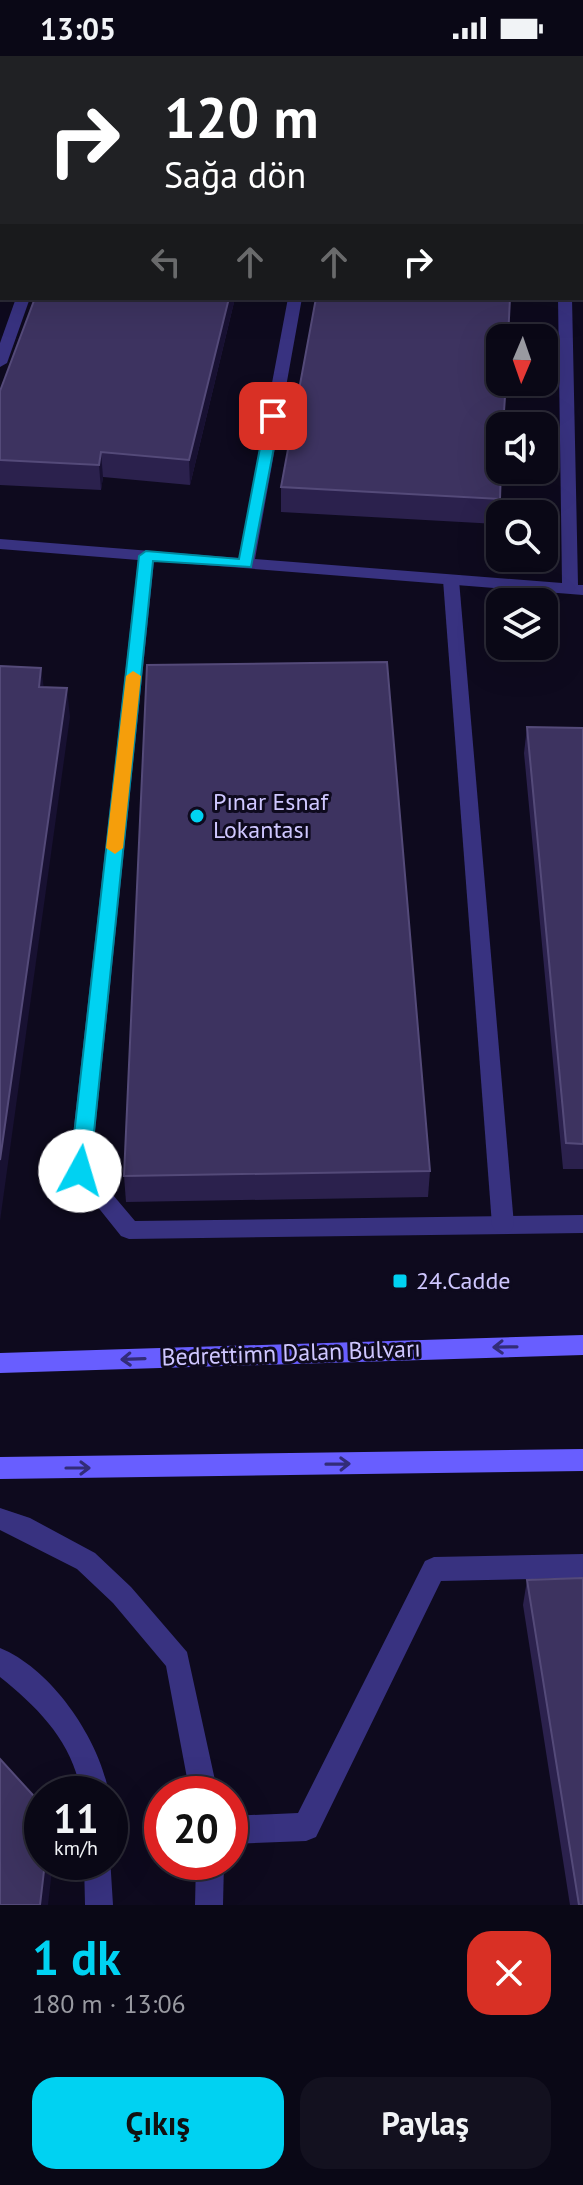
<!DOCTYPE html>
<html lang="tr">
<head>
<meta charset="utf-8">
<style>
  :root { --surface:#0a0816; --page:#13111f; --text:#f1f3f6; --muted:#999aa1; --line:#2a2935; --accent:#00d2f2 }
  body { margin:0; font-family:"PT Sans",sans-serif; background:var(--page); color:var(--text); height:100vh; display:flex; flex-direction:column; font-size:30px; white-space:nowrap }
  * { box-sizing:border-box; margin:0 }
  p { font-size:26px; color:var(--muted) }
  .icon { flex:none; width:44px; height:44px; fill:none; stroke:currentColor; stroke-width:2; stroke-linecap:round; stroke-linejoin:round }
  .map { position:relative; height:1849px; overflow:hidden }
  .details { display:flex; flex-direction:column; background:var(--surface); flex:1 }
  .details>* { flex:none }
  .top-card { position:absolute; left:0px; top:0px; width:584px; height:244px; box-shadow:0 8px 32px #0002,0 0 0 2px var(--line); background:#202124; color:#fff; overflow:hidden }
  .needle { width:52px; rotate:182deg }
  .fabs { position:absolute; left:486px; top:268px; display:grid; gap:16px }
  .fabs a { display:grid; place-items:center; width:72px; height:72px; border-radius:16px; background:var(--surface); box-shadow:0 8px 32px #0002,0 0 0 2px var(--line); font-size:40px }
  .speed { position:absolute; left:24px; top:1720px; display:flex; gap:16px; font-size:40px; font-weight:700; text-align:center }
  .speed>* { display:grid; place-content:center; width:104px; height:104px; border-radius:50%; background:var(--surface); box-shadow:0 8px 32px #0002,0 0 0 2px var(--line); line-height:1 }
  .speed small { font-size:20px; font-weight:400 }
  .speed .limit { border:12px solid #d22; background:#fff; color:#111 }
  .pin { position:absolute; display:grid; place-items:center; width:68px; height:68px; color:#fff; margin:-34px; border-radius:16px; box-shadow:0 4px 12px #0006 }
  .me { position:absolute; width:88px; margin:-44px; rotate:6deg; stroke-linejoin:round; filter:drop-shadow(0 0 6px #0008) }
  .turn { display:flex; align-items:center; gap:28px; height:168px; padding:0 32px; font-size:36px }
  .turn .icon { width:104px; height:104px; stroke-width:2.5 }
  .turn b { display:block; font-size:56px; line-height:68px }
  .lanes { display:flex; align-items:center; height:76px; padding:0 32px; background:#0003; justify-content:center; gap:40px; direction:ltr }
  .lanes .off { opacity:.35 }
  .round { display:grid; place-items:center; flex:none; width:84px; height:84px; border-radius:24px; background:var(--page) }
  .headline { display:flex; align-items:center; justify-content:space-between; height:136px; padding:0 32px }
  h1 { font-size:48px; font-weight:700; line-height:60px; color:var(--accent) }
  .button { display:flex; gap:16px; margin-top:auto; padding:16px 32px }
  .button a { flex:1; height:92px; border-radius:24px; background:var(--accent); color:#111; font-size:32px; font-weight:700; line-height:92px; text-align:center }
  .button a+a { background:var(--page); color:var(--text) }
  .status { display:flex; justify-content:space-between; align-items:center; height:56px; padding:0 40px; background:var(--surface); direction:ltr }
  .status svg { height:22px; fill:currentColor }
  .map>svg:first-child { display:block }
  .lines { fill:none; stroke-linecap:round; stroke-linejoin:round }
  .lane { fill:#383280; fill-rule:evenodd }
  .street { fill:#383280; fill-rule:evenodd }
  .secondary { fill:#685eff; fill-rule:evenodd }
  .wall { fill:#2b214d }
  .shaded-wall { fill:#181132 }
  .building { fill:#3d3360; stroke:#544a79; stroke-width:2 }
  .oneway { stroke:#322c78 }
  .route { fill:#00d2f2; stroke:#00889d; stroke-width:2 }
  .slow { fill:#f59e0b }
  .poi-dot { fill:#00d2f2; stroke:#0e0a1e; stroke-width:3 }
  .labels { text-anchor:middle; stroke-width:6; stroke-linejoin:round; paint-order:stroke }
  .poi-label { font-size:24px; fill:#cfc7ff; stroke:#0e0a1e; text-anchor:start }
  .street-label { font-size:24px; fill:#cfc7ff; stroke:#0e0a1e }
</style>
</head>
<body>
<div class="status"><b>13:05</b><svg viewBox="0 0 49 12"><path d="M0 12V9h3v3zM5 12V6h3v6zM10 12V3h3v9zM15 12V0h3v12zM26 1h20v11H26zM47 4h2v5h-2z"/></svg></div>
<div class="map">
<svg width="583" height="1849" viewBox="0 0 583 1849">
  <rect width="100%" height="100%" fill="#0e0a1e"/>
  <g class="lines">
    <g class="lane">
      <rect x="102" y="0" width="12" height="2"/>
      <path d="M334,0H346L333,2Z"/>
      <rect x="555" y="0" width="12" height="2"/>
      <rect x="582" y="8" width="1" height="6"/>
      <rect x="582" y="110" width="1" height="8"/>
      <path d="M16,242H30L7,307L0,311V287Z"/>
      <path d="M288,242H302L255,503L562,527L558,242H572L578,529H583V539L154,505L91,1113L135,1165L583,1159V1177L129,1183L121,1180L69,1115L138,504L0,493V483L239,502Z"/>
      <path d="M583,1498V1522L441,1525L316,1781L306,1785L230,1788V1760L298,1757L425,1505L434,1501Z"/>
      <path d="M0,1592C52,1613 100,1684 109,1738H81C74,1688 39,1652 0,1621Z"/>
      <path d="M110,1801L113,1849H85L84,1806H110Z"/>
      <path d="M196,1806H224L223,1849H195Z"/>
    </g>
    <g class="street">
      <path d="M451,519L459,524L514,1169L511,1175L503,1178L495,1175L492,1169L443,524Z"/>
      <path d="M0,1452L30,1462L95,1497L131,1531L187,1596L218,1738H190L166,1610L113,1547L77,1513L0,1474Z"/>
    </g>
    <g class="secondary">
      <path d="M583,1279V1299L0,1317V1297Z"/>
      <path d="M583,1393V1415L0,1423V1401Z"/>
    </g>
  </g>
  <g class="wall">
    <path d="M235,242L190,429L103,421L101,434L0,429V335Z"/>
    <path d="M281,431L500,443L497,468L281,456Z"/>
    <path d="M527,671L583,672V1113H563L524,697Z"/>
    <path d="M430,1115L428,1141L126,1146L124,1120Z"/>
    <path d="M527,1524L583,1849H570L523,1549Z"/>
  </g>
  <g class="shaded-wall">
    <path d="M229,242H235L190,429L189,404Z"/>
    <path d="M101,396L103,421L101,434L99,409Z"/>
    <path d="M41,612L45,640L39,631Z"/>
    <path d="M67,632L70,661L0,1165V1104Z"/>
    <path d="M45,1806H53L48,1849H40Z"/>
  </g>
  <g class="building">
    <path d="M127,0H289L288,2H126Z"/>
    <path d="M362,0H523V2H361Z"/>
    <path d="M35,242H229L189,404L101,396L99,409L0,404V335Z"/>
    <path d="M316,242H510L508,282H500V326H506L503,370H500V414H501L500,443L281,431Z"/>
    <path d="M387,606L430,1115L124,1120L147,609Z"/>
    <path d="M0,610L41,612L39,631L67,632L0,1104Z"/>
    <path d="M527,671L583,672V1088L566,1087Z"/>
    <path d="M583,1522V1849H579L527,1524Z"/>
    <path d="M0,1703L42,1749V1806H45L40,1849H0Z"/>
  </g>
  <defs><path id="oneway-shaft" d="M-6 0H5M1.5-3L5.5 0L1.5 3" fill="none" stroke-width="1.6" stroke-linecap="round" stroke-linejoin="round" transform="scale(2)"/></defs>
  <g class="oneway">
    <use href="#oneway-shaft" transform="translate(505 1291) rotate(179)"/>
    <use href="#oneway-shaft" transform="translate(133 1303) rotate(178)"/>
    <use href="#oneway-shaft" transform="translate(338 1408) rotate(-1)"/>
    <use href="#oneway-shaft" transform="translate(78 1412)"/>
  </g>
  <path class="route" d="M273,356L280,360L251,511L153,505L90,1115L87,1121H73L70,1115L139,500L146,495L239,503L266,360Z"/>
  <path class="slow" d="M133,615L141,620L123,792L115,798L106,792L126,620Z"/>
  <g class="poi-dot">
    <circle cx="197" cy="760" r="8"/>
    <rect x="392" y="1217" width="16" height="16" rx="4"/>
  </g>
  <g class="labels">
    <g class="poi-label">
      <text x="213" y="754">Pınar Esnaf<tspan x="213" dy="28">Lokantası</tspan></text>
      <text x="416" y="1233">24.Cadde</text>
    </g>
    <g class="street-label">
      <text transform="translate(291 1297) rotate(-2)" y="8">Bedrettimn Dalan Bulvarı</text>
    </g>
  </g>
</svg>
<div class="fabs">
<a><svg class="needle" viewBox="-14 -14 28 28"><path d="M0-13l5 13h-10z" fill="#e53935"/><path d="M0 13l5-13h-10z" fill="#999aa1"/></svg></a>
<a><svg class="icon" aria-label="sound" viewBox="0 0 24 24"><path d="M4 9h4l5-4v14l-5-4H4zM17 9q2 3 0 6"/></svg></a>
<a><svg class="icon" aria-label="search" viewBox="0 0 24 24"><circle cx="10" cy="10" r="6"/><path d="M15 15l6 6"/></svg></a>
<a><svg class="icon" aria-label="layers" viewBox="0 0 24 24"><path d="M12 4l9 5-9 5-9-5zM3 14l9 5 9-5"/></svg></a>
</div>
<div class="speed"><div>11<small>km/h</small></div><div class="limit">20</div></div>
<div class="pin" style="left:273px;top:360px;background:#d93025"><svg class="icon" aria-label="arrive" viewBox="0 0 24 24"><path d="M6 21V4h12l-3 4 3 4H6"/></svg></div>
<svg class="me" style="left:80px;top:1115px" viewBox="-20 -20 40 40"><circle r="19" fill="#fff"/><path d="M0-13L10 11 0 6-10 11z" fill="#00d2f2"/></svg>
<div class="top-card">
<div class="turn"><svg class="icon" aria-label="right" viewBox="0 0 24 24"><path d="M7 20v-9h11M14 6l5 5-5 5"/></svg><div><b>120 m</b>Sağa dön</div></div>
<div class="lanes"><svg class="icon off" aria-label="left" viewBox="0 0 24 24"><path d="M17 20v-9H6M10 6l-5 5 5 5"/></svg><svg class="icon off" aria-label="ahead" viewBox="0 0 24 24"><path d="M12 20V5M6 11l6-6 6 6"/></svg><svg class="icon off" aria-label="ahead" viewBox="0 0 24 24"><path d="M12 20V5M6 11l6-6 6 6"/></svg><svg class="icon" aria-label="right" viewBox="0 0 24 24"><path d="M7 20v-9h11M14 6l5 5-5 5"/></svg></div>
</div>
</div>
<section class="details">
<div class="headline"><div><h1>1 dk</h1><p>180 m · 13:06</p></div><a class="round" style="background:#d93025;color:#fff"><svg class="icon" aria-label="close" viewBox="0 0 24 24"><path d="M6 6l12 12M18 6L6 18"/></svg></a></div>
<div class="button"><a>Çıkış</a><a>Paylaş</a></div>
</section>
</body>
</html>
